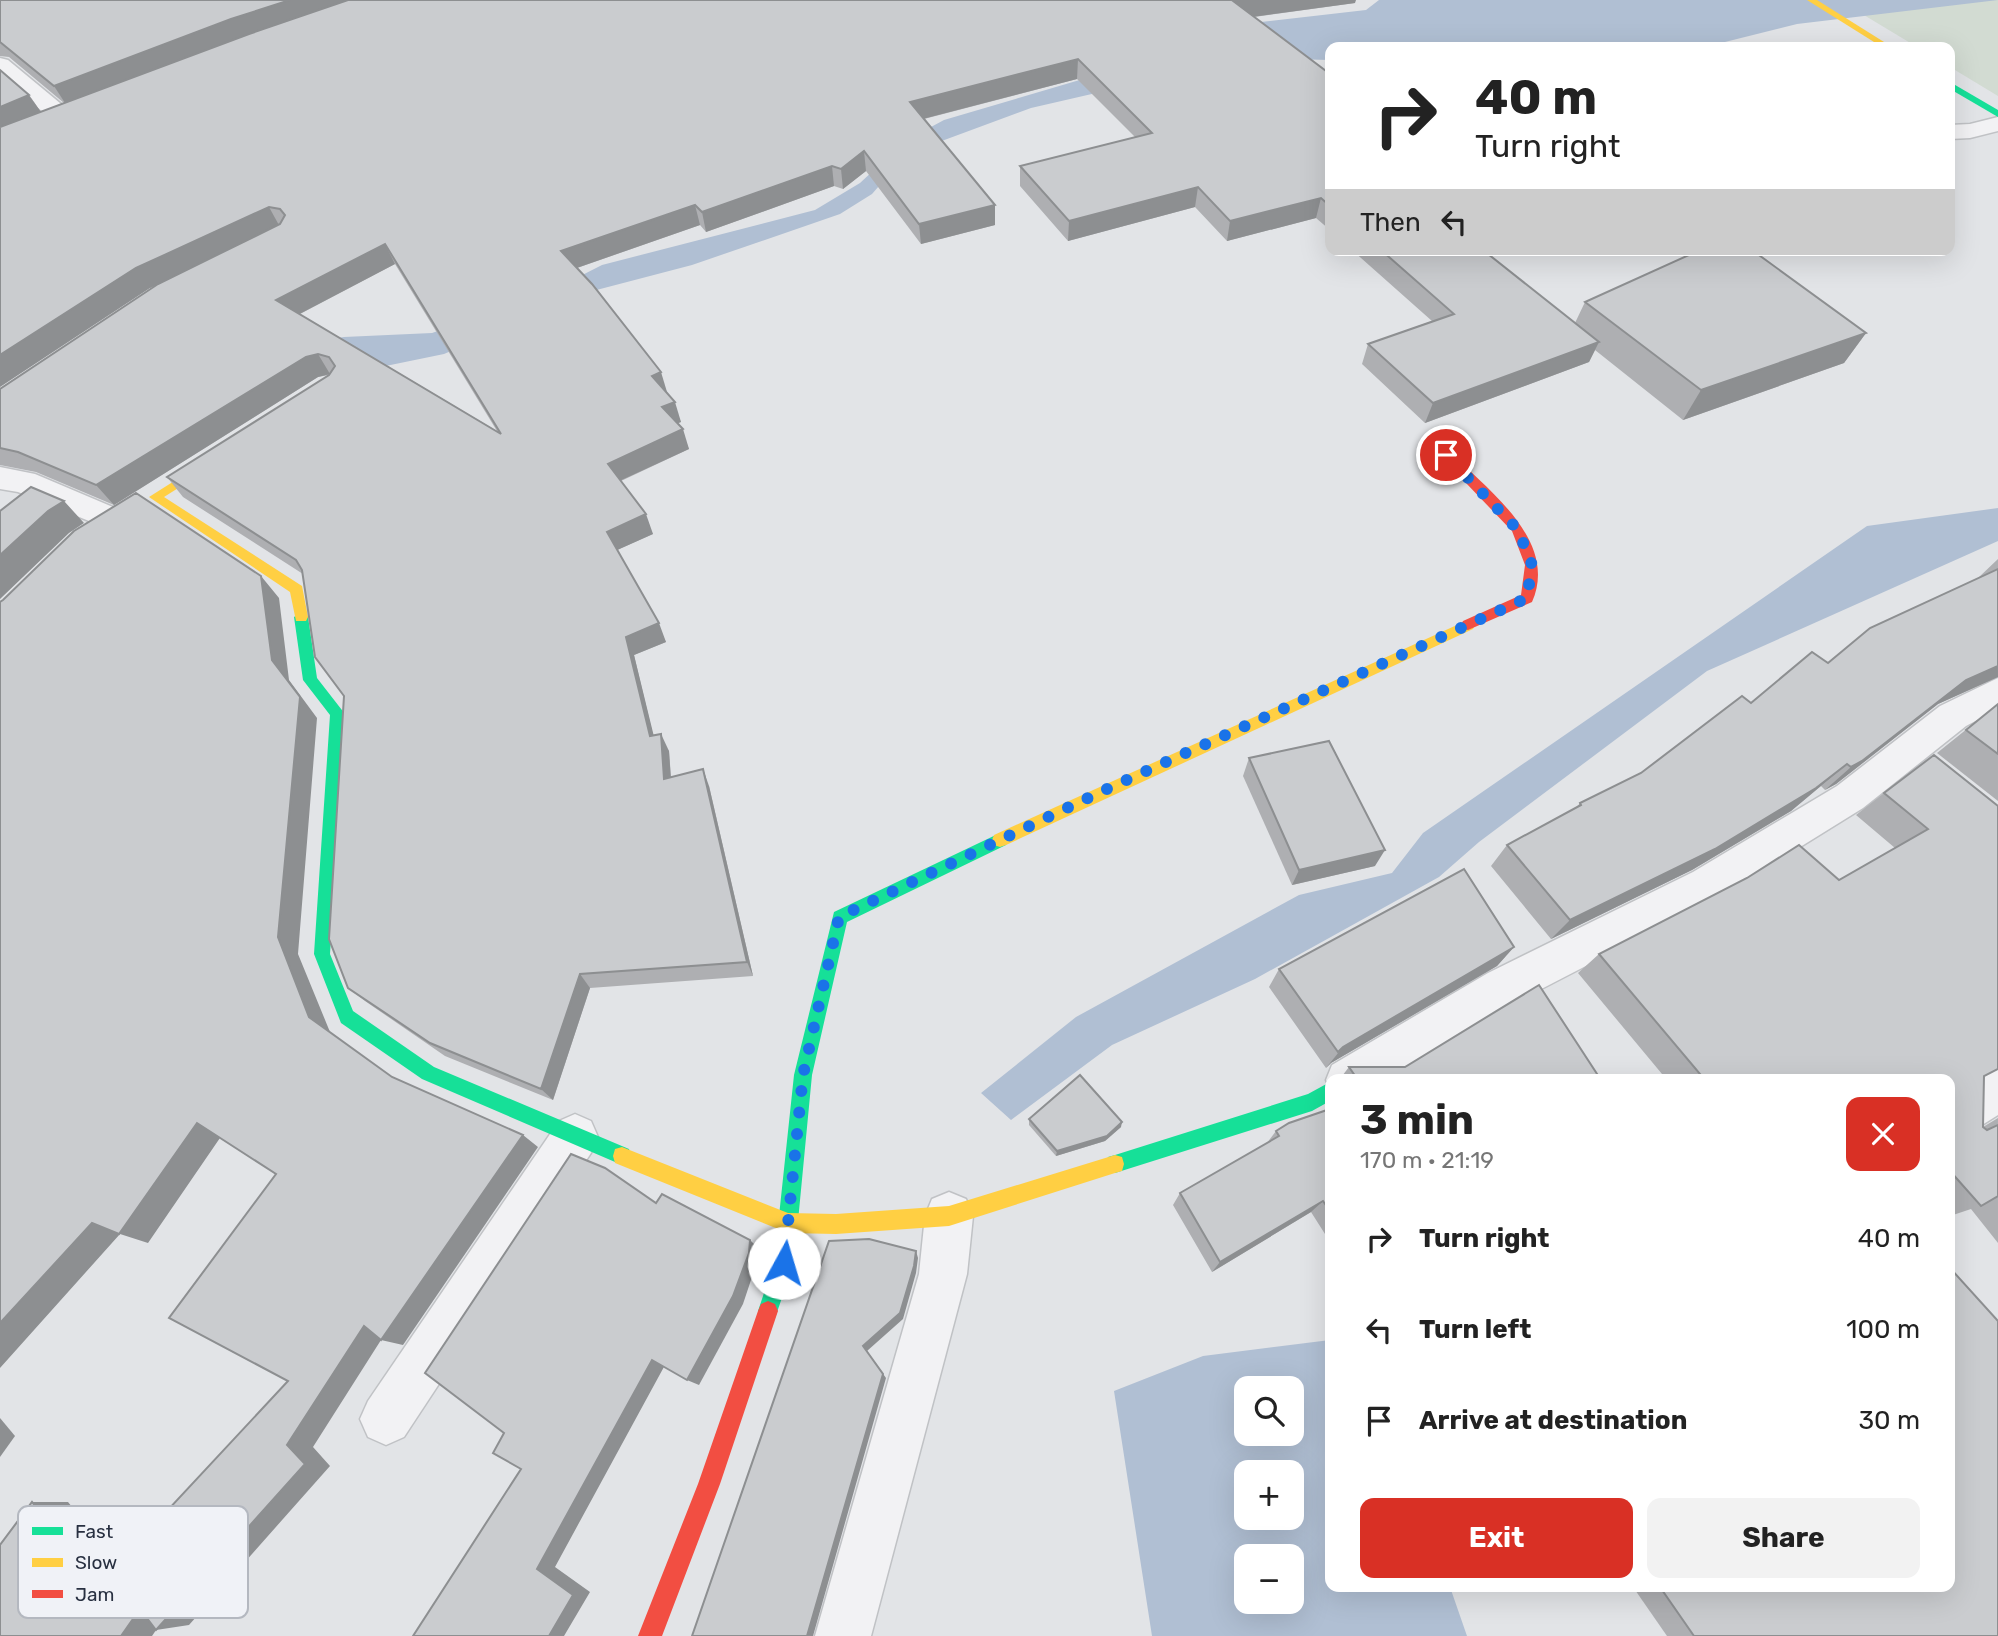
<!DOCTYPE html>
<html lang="en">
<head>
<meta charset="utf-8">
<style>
  :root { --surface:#fff; --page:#f2f2f2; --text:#222; --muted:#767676; --accent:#d93025 }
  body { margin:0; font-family:Rubik,sans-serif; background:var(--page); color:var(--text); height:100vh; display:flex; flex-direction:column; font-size:26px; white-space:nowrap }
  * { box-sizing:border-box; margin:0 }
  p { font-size:23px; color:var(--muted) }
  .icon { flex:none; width:38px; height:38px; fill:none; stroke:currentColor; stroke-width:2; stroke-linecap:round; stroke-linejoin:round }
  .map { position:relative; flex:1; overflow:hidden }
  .drawer { position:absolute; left:1325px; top:1074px; width:630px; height:518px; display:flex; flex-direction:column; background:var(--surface); border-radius:14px; box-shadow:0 7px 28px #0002 }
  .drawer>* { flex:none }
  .guide { position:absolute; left:1325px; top:42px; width:630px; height:214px; border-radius:14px; box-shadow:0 7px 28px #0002; background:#fff; color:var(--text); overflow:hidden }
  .controls { position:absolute; left:1234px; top:1376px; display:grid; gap:14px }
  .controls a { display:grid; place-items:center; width:70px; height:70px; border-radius:14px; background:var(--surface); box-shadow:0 7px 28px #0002; font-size:35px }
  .pin { position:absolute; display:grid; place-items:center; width:60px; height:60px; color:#fff; margin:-30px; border:4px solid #fff; border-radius:50%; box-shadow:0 2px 7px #0007 }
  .me { position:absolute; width:77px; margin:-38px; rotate:6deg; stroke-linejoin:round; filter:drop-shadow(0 0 5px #0008) }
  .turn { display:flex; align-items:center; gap:24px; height:147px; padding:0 35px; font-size:32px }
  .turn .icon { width:91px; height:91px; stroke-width:2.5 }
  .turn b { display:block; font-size:49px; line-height:60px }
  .then { display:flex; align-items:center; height:66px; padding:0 35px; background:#0003; gap:14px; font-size:26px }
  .round { display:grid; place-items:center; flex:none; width:74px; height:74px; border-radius:14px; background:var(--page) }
  .overview { display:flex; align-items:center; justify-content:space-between; height:119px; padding:0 35px }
  h1 { font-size:42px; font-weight:700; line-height:52px }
  .cta { display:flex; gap:14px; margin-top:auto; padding:14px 35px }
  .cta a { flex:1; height:80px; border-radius:14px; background:var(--accent); color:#fff; font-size:28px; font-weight:700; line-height:80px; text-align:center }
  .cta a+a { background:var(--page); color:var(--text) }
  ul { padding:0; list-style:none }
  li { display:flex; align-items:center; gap:21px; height:91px; padding:0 35px }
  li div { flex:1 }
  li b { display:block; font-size:26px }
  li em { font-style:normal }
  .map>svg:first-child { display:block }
  .green { fill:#d2dbd2 }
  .water { fill:#b0bfd3; fill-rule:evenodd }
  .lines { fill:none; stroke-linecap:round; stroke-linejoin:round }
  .street-casing { stroke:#c0c2c5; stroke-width:3 }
  .street { fill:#f2f2f4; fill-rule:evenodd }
  .fast { fill:#16e098; fill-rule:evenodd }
  .slow { fill:#ffcf43; fill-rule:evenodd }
  .jam { fill:#f24e42; fill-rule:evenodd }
  .wall { fill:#aeafb2; fill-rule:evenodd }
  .shaded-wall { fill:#8d8f91 }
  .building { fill:#cacccf; stroke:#8d8f91; stroke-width:2; fill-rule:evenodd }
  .route { stroke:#1a73e8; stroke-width:12; stroke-dasharray:0 21.6 }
  .key { fill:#f0f2f7; stroke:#b4b8c0; stroke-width:2 }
  .key-label { font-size:19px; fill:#283041 }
</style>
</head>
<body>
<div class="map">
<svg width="1998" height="1636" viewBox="0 0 1998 1636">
  <rect width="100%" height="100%" fill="#e2e4e7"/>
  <path class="green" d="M1839,0H1998V96L1950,67V47H1917Z"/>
  <g class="water">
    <path d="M1379,0H1998L1797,24L1705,47H1330V60L1248,58L1031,108L939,142L900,162L872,194L840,214L692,265L585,293L444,354L371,369L315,342L344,337L432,333L543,295L602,265L815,210L860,183L905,141L944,120L1083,79L1252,23L1366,10Z"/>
    <path d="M1998,508V541L1707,671L1479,842L1439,877L1255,979L1112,1045L1011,1120L981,1093L1076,1017L1299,895L1392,873L1423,833L1867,526Z"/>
    <path d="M1330,1340V1587H1450L1467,1636H1152L1114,1391L1203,1356ZM1246,1388H1292V1433H1246ZM1246,1472H1292V1517H1246ZM1246,1556H1292V1601H1246Z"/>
  </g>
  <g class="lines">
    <defs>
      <g id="street">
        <path d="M0,58L8,60L72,113L76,118L72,123H56L0,76Z"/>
        <path d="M1998,117V131L1970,138L1950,139V125L1970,124Z"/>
        <path d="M0,467L35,474L127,513L132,521L127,529L116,532L18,492L0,489Z"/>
        <path d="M1998,678V709L1966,726L1863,808L1721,896L1518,1001L1389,1080H1330V1090L1326,1080L1332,1065L1488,973L1693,872L1837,786L1940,706Z"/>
        <path d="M1998,1068V1115L1966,1135L1950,1141V1094Z"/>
        <path d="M575,1114L591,1121L598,1137L591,1153L404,1437L386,1445L368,1437L360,1419L368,1401L559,1121Z"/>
        <path d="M949,1192L966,1199L973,1216L967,1274L871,1636H815L919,1274L925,1216L932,1199Z"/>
      </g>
    </defs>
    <use href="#street" class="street-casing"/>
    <use href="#street" class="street"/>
    <g class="fast">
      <path d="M1950,82L1998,110V117L1950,89Z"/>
      <path d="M301,612L308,617L317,678L345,714L330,954L353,1011L434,1067L629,1149L631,1156L629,1163L622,1165L422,1079L341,1023L314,954L330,715L303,680L294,617Z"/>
      <path d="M1000,833L1006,835L1008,840L1006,845L847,922L812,1075L794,1263L775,1318L768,1321L761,1318L758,1311L774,1263L794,1075L834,912Z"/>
      <path d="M1330,1082V1101L1312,1111L1115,1173L1108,1171L1106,1164L1108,1157L1115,1155L1308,1094Z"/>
    </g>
    <g class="slow">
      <path d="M1807,0H1817L1892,47H1882Z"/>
      <path d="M217,454L221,455V461L164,497L302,586L308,617L306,621H296L290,592L149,497Z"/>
      <path d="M1468,620L1473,621L1475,625L1473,629L1006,845L1000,847L994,845L992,840L994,835Z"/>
      <path d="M622,1147L788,1213L836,1214L949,1206L1115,1155L1122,1157L1124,1164L1122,1171L1115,1173L949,1226L836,1234L788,1233L615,1163L613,1156L615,1149Z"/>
    </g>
    <g class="jam">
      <path d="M1446,451L1450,452C1488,490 1559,541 1532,602L1468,630L1463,629L1461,625L1463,621L1521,595L1525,565L1512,531L1442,458L1440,455Z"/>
      <path d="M768,1301L775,1304L778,1311L720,1484L662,1636H638L698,1484L758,1311L761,1304Z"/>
    </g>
  </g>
  <g class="wall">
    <path d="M0,0L1355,3L1254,17L1330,74V230L1316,218L1227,241L1195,207L1068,241L1020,186V166L1135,137L1077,79L924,119L995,225L921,244L866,171L843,189L834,186L706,232L700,225L577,268L667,392L681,422L678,423L689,449L621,481L653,534L617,550L666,642L634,655L653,735L669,751L671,777L709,786L753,976L590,988L553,1100L445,1056L365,1001L348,988L344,696L303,574L183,497L167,477L329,375L318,377L114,505L36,472L0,465V389L180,274L150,288L29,95L41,112L64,103L9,57L0,56ZM395,264L497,431L300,314Z"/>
    <path d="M1352,250H1483L1575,323L1585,302L1866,333L1844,363L1683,420L1595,350L1589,362L1425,423L1362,364L1368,344L1432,321Z"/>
    <path d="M1998,559V677L1938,704L1836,784L1825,790L1821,786L1791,811L1692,870L1551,939L1491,866L1507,845L1576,808L1580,803L1641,773L1751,703L1828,663L1978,578Z"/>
    <path d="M1998,704V801L1937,753Z"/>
    <path d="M1249,758L1375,866L1292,885L1243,776Z"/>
    <path d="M1884,793L1998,806L1984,1076L1983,1127L1998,1118V1243L1971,1209L1950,1216V1080H1667L1578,973L1599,954L1839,880L1895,848L1856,815Z"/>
    <path d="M1514,947L1497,966L1331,1063L1326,1068L1269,987L1279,969Z"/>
    <path d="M1349,1067L1601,1080H1339Z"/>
    <path d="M1330,1109V1231L1325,1234L1311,1212L1212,1272L1173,1205L1180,1193L1267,1143L1276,1131Z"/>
    <path d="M1029,1119L1121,1127L1105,1141L1056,1156L1029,1125Z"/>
    <path d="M1633,1587H1950L1998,1636H1667Z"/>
  </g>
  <g class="shaded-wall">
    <path d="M290,0H356L67,106L54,86L231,19Z"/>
    <path d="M1240,0H1356L1355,3L1230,20L1233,1Z"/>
    <path d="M1078,59L1077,79L911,122L910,102Z"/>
    <path d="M29,95L43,115L0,133V107Z"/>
    <path d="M864,151L866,171L843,189L841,169Z"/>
    <path d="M832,166L834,186L706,232L702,212Z"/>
    <path d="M1198,187L1195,207L1068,241L1069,221Z"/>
    <path d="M1321,198L1316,218L1227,241L1230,221Z"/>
    <path d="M695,205L700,225L568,271L561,251Z"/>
    <path d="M995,205V225L921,244L919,224Z"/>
    <path d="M269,207L280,227L150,288L0,387V355L136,268Z"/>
    <path d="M385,244L395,264L288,320L276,300Z"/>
    <path d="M1866,333L1844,363L1683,420L1701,390Z"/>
    <path d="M1599,342L1589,362L1425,423L1433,403Z"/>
    <path d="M318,354L330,374L318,377L114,505L96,485L306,357Z"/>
    <path d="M661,372L667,392L658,396L652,376Z"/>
    <path d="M675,402L681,422L668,427L662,407Z"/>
    <path d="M683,429L689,449L615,483L608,464Z"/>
    <path d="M64,501L84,523L69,533L0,599V555L48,511Z"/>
    <path d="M646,514L653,534L615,551L607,532Z"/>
    <path d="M261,576L279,598L289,680L317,718L298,954L330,1032L309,1017L278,937L272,660Z"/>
    <path d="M659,623L666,642L634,655L658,753L650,736L626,637Z"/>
    <path d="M1998,666V677L1938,704L1836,784L1825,790L1851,767L1966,680Z"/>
    <path d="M661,734L669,751L672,796L664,779Z"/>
    <path d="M1847,764L1791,811L1692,870L1551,939L1570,920Z"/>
    <path d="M703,769L709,786L753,976L747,962Z"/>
    <path d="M1385,850L1375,866L1292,885L1299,870Z"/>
    <path d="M1514,947L1497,966L1331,1063L1326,1068L1343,1047Z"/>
    <path d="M580,974L590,988L553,1100L541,1089Z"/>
    <path d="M1122,1122L1121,1127L1105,1141L1056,1156L1057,1151Z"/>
    <path d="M197,1123L222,1135L148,1243L120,1234L0,1368V1323L92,1223Z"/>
    <path d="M523,1135L538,1147L403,1345L381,1340L313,1447L330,1466L189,1625L156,1630L287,1445L364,1326Z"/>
    <path d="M1323,1201L1311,1212L1212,1272L1220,1262Z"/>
    <path d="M750,1240L759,1249L757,1262L743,1304L699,1385L687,1380Z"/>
    <path d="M916,1251L918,1258L916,1273L903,1319L867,1351L886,1378L813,1636H807L863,1346Z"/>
    <path d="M652,1360L665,1365L555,1567L590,1592L564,1636H549L537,1569Z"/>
    <path d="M0,1418L15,1436L0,1457Z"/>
    <path d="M32,1502H68L133,1582L98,1585Z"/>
    <path d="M173,1605L152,1636H121L140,1609Z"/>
  </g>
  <g class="building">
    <path d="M0,0H290L231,19L54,86L0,42Z"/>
    <path d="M348,0H1240L1233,1L1330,74V206L1321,198L1230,221L1198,187L1069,221L1020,166L1152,133L1078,59L910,102L995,205L919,224L864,151L841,169L832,166L702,212L695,205L561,251L592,284L661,372L652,376L675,402L662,407L683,429L608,464L646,514L607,532L659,623L626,637L650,736L661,734L664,779L703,769L747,962L580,974L541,1089L430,1043L348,988L329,939L344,696L315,657L302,570L296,560L167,477L329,375L335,366L329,357L318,354L306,357L96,485L18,452L0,448V389L158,284L280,224L285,215L280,209L269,207L136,268L0,355V127L249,34ZM385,244L501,434L276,300Z"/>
    <path d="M0,70L29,95L0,107Z"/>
    <path d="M1381,250H1483L1599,342L1433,403L1368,344L1454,314Z"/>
    <path d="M1700,250H1752L1866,333L1701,390L1585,302Z"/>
    <path d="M31,487L64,501L48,511L0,555V511Z"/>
    <path d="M136,493L261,576L272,660L300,697L278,937L309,1017L392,1077L523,1135L381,1340L364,1326L287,1445L305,1464L156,1630L140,1609L121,1636H0V1545L32,1502L98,1585L288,1381L169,1318L276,1174L197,1123L119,1234L92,1223L0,1323V602L3,600L74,531Z"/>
    <path d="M1998,569V666L1966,680L1862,761L1851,767L1847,764L1816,788L1715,849L1570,920L1507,845L1581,805L1580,803L1641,773L1742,696L1751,703L1812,652L1828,663L1870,628Z"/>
    <path d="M1998,704V754L1966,730Z"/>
    <path d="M1329,741L1385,850L1299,870L1249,758Z"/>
    <path d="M1934,755L1998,806V1069L1984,1076L1983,1127L1987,1130L1998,1125V1196L1981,1206L1950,1171V1080H1705L1599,954L1747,878L1799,845L1839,880L1928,829L1884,793Z"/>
    <path d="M1464,869L1514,947L1343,1047L1338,1052L1279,969Z"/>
    <path d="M1539,985L1601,1080H1358L1349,1067H1405Z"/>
    <path d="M1080,1075L1122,1122L1107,1136L1057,1151L1029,1119Z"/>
    <path d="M1330,1109V1211L1323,1201L1220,1262L1180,1193L1279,1136L1276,1131L1289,1123Z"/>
    <path d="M571,1154L605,1168L656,1203L662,1194L750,1240L749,1253L733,1296L687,1380L652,1360L537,1569L573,1595L549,1636H413L521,1469L493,1453L504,1433L425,1373Z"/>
    <path d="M869,1239L916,1251L914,1266L900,1313L863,1346L883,1374L807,1636H692L829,1241Z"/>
    <path d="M1950,1268L1998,1321V1636H1694L1660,1587H1950Z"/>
  </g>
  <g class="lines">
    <path class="route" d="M784,1263L803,1075L839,917L1111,787L1527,598L1532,565L1518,530L1446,455"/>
  </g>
  <rect x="18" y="1506" width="230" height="112" rx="10" class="key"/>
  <rect x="32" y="1527" width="31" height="8" fill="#16e098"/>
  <rect x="32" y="1558" width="31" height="9" fill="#ffcf43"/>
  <rect x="32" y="1590" width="31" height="8" fill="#f24e42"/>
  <g class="key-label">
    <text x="75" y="1538">Fast</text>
    <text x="75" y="1569">Slow</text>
    <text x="75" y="1601">Jam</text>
  </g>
</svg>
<div class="controls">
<a><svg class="icon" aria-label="search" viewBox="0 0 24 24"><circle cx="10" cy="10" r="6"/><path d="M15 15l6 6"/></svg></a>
<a>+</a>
<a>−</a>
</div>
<div class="pin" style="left:1446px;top:455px;background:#d93025"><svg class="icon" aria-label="arrive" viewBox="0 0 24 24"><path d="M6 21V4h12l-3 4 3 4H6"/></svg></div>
<svg class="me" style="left:784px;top:1263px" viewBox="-20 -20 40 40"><circle r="19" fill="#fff"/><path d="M0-13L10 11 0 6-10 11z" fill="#1a73e8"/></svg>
<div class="guide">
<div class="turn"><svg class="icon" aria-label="right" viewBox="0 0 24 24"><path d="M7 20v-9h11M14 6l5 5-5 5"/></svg><div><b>40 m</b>Turn right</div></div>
<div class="then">Then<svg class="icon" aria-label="left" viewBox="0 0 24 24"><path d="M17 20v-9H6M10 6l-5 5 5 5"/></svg></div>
</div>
<section class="drawer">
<div class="overview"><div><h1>3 min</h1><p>170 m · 21:19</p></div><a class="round" style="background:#d93025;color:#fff"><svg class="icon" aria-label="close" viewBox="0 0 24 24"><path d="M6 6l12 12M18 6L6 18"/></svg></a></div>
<ul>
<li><svg class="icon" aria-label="right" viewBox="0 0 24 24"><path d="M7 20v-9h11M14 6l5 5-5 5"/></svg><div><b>Turn right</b></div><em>40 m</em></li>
<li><svg class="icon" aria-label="left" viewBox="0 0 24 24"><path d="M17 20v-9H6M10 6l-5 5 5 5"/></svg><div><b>Turn left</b></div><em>100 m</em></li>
<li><svg class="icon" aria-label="arrive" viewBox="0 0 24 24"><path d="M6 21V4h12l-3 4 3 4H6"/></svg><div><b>Arrive at destination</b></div><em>30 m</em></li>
</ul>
<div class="cta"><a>Exit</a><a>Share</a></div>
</section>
</div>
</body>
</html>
